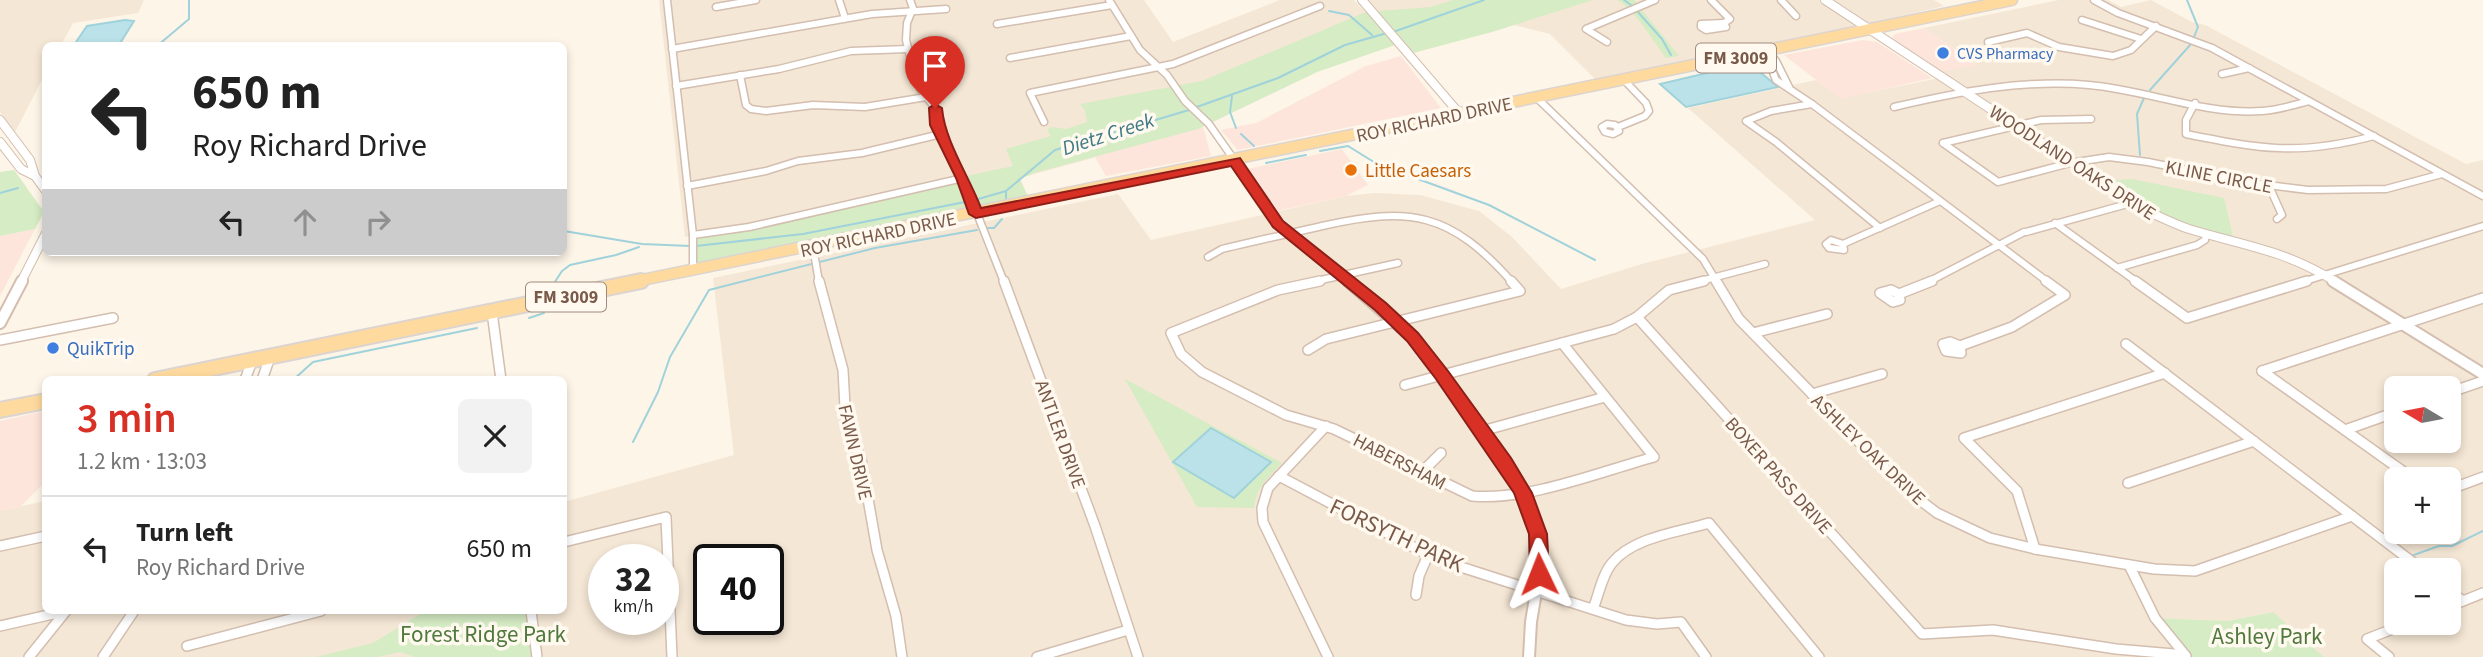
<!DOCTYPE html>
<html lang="en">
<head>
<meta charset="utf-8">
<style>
  :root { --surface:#fff; --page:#f2f2f2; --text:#222; --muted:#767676; --line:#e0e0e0; --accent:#d93025 }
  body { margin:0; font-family:"Source Sans 3",sans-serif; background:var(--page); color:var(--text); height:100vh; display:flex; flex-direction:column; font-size:26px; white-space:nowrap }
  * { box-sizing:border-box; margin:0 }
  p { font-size:23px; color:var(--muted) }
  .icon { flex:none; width:38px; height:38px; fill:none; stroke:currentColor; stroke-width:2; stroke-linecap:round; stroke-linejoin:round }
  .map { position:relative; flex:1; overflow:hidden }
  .sheet { position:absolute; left:42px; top:376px; width:525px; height:238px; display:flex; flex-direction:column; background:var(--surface); border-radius:10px; box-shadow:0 4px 10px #0003 }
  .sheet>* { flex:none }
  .banner { position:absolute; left:42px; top:42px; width:525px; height:214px; border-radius:10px; box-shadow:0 4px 10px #0003; background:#fff; color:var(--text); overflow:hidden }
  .needle { width:46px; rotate:280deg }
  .tools { position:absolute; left:2384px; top:376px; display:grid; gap:14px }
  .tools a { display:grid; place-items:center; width:77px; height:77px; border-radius:10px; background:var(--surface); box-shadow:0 4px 10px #0003; font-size:35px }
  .speed { position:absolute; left:588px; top:544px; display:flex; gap:14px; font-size:35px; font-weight:700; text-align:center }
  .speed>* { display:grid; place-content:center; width:91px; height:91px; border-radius:50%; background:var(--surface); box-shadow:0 4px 10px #0003; line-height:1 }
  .speed small { font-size:18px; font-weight:400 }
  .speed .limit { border:4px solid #111; border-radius:10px; background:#fff; color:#111 }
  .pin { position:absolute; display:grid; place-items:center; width:60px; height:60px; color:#fff; margin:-72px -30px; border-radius:50% 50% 50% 0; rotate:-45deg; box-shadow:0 0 7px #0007 }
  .pin .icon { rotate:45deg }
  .me { position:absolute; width:77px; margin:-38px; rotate:358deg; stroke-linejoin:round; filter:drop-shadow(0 0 5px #0008) }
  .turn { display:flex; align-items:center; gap:24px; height:147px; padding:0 35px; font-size:32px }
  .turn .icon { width:91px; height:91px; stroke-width:2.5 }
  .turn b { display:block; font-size:49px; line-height:60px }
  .lanes { display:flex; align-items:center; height:66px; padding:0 35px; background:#0003; justify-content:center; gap:35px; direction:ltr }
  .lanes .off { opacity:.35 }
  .round { display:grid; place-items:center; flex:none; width:74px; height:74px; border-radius:10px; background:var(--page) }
  .overview { display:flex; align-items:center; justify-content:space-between; height:119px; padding:0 35px }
  h1 { font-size:42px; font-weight:600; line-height:52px; color:var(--accent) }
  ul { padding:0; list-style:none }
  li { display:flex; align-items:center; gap:21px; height:105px; padding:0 35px; border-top:2px solid var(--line) }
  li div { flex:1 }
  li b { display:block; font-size:26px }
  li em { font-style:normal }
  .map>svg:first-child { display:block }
  .residential { fill:#f5e7d5; fill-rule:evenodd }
  .commercial { fill:#fee5db }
  .green { fill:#d5ecc4 }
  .water { fill:#bae2e8; stroke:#a0d2db; stroke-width:2 }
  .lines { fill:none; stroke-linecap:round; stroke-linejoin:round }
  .stream { stroke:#a0d2db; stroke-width:2 }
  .minor-far1-casing { stroke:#d3beaf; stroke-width:9 }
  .minor-casing { stroke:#d3beaf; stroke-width:12 }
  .tertiary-far1-casing { stroke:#d3beaf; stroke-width:10 }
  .tertiary-casing { stroke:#d3beaf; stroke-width:14 }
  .primary-far1-casing { stroke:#dcd4d0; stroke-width:13 }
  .primary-casing { stroke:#dcd4d0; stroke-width:18 }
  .minor-far1 { stroke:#fff; stroke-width:6 }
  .minor { stroke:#fff; stroke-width:9 }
  .tertiary-far1 { stroke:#fff; stroke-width:8 }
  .tertiary { stroke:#fff; stroke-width:10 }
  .primary-far1 { stroke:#feda9e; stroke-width:10 }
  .primary { stroke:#feda9e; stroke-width:14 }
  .route { fill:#d93025; stroke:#8d1f18; stroke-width:2 }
  .shop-dot { fill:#3f7fe0; stroke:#fff9ef; stroke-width:2.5 }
  .food-dot { fill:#e8710a; stroke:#fff9ef; stroke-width:2.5 }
  .labels { text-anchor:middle; stroke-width:7; stroke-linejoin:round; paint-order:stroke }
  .far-shop-label { font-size:16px; fill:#366cbe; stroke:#fff9ef; text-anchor:start }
  .shield { fill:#fff9ef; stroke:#a18a7c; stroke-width:2 }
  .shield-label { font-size:18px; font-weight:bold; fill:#795a4a }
  .street-label { font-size:19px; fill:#795a4a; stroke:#fff9ef }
  .food-label { font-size:19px; fill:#c56008; stroke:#fff9ef; text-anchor:start }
  .shop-label { font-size:19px; fill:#366cbe; stroke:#fff9ef; text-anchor:start }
  .water-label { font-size:21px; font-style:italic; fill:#3f7a86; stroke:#fff9ef }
  .near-street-label { font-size:23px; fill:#795a4a; stroke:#fff9ef }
  .near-park-label { font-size:23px; fill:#50793e; stroke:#fff9ef }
</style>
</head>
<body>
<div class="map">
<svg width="2483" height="657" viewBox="0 0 2483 657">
  <rect width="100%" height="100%" fill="#fdf5e7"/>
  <g class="residential">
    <path d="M0,0H144L138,13L73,23L61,45L46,46L45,74L15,132L0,112Z"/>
    <path d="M659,0H1144L1173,42L1280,0H1354L1395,44L1317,72L1198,129L1020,178H963L685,237Z"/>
    <path d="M1361,0H1934L1944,6L1842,30L1596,80L1550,34L1514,25L1413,53Z"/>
    <path d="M2059,0H2108L2121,7L2151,0L2192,22L2205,25L2466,164L2483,160V657H2324L2272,612L2227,621L2155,618L2187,657H0V511L45,501L46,611H564V502L734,455L713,278L1118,194L1151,240L1346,196L1375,193L1420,195L1479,211L1512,237L1561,289L1642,264L1815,220L1688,108L1816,80L1842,98L1944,77L1939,72L1976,64L1924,28ZM2396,388H2448V441H2396ZM2396,480H2448V532H2396ZM604,560H663V620H604ZM709,560H768V620H709ZM2396,570H2448V623H2396Z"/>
  </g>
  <g class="commercial">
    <path d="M1924,28L1977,65L1939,72L1892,38L1895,34Z"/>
    <path d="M1863,40L1877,42L1932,78L1841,99L1784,55Z"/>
    <path d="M1401,56L1441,108L1238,150L1221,130L1256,123L1366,66Z"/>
    <path d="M1203,127L1211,156L1106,176L1095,157Z"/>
    <path d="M1342,149L1368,185L1346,196L1272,212L1247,169Z"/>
    <path d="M35,229L0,296V236Z"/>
    <path d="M45,411V482L20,507L0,511V421Z"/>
  </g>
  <g class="green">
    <path d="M1453,0H1593L1492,32L1413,53L1401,43L1317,72L1198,129L1034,173L1020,179L1031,203L693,271V235L1013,166L1006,149L1051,136L1047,130L1051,127L1066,129L1087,122L1085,110L1080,104L1202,81L1366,12L1431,7Z"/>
    <path d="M1618,0H1634L1679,56L1666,58C1650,37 1639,15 1618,0Z"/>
    <path d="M14,170L44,212L35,229L0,236V172Z"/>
    <path d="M2132,179L2224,198L2233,237C2183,228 2144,207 2102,181Z"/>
    <path d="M1125,379L1282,463C1269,477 1256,487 1254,508L1197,507Z"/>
    <path d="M425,611H531L537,657H415L400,652L377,657H316L373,643Z"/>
    <path d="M2273,612L2324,657H2187L2155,618L2227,621Z"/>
  </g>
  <g class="water">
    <path d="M125,20L134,21L119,45H74L87,26Z"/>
    <path d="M1749,63L1778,87L1686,107L1660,84Z"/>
    <path d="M1211,428L1271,462L1234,498L1173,462Z"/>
  </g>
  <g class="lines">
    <g class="stream">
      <path d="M1624,0L1631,5"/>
      <path d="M2187,0L2198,27L2194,37"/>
      <path d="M1329,11L1349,15L1372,35"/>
      <path d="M1637,11L1662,39L1671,55"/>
      <path d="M1393,32L1484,0"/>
      <path d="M157,46L189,19V0"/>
      <path d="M2150,90L2191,44"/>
      <path d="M1232,96L1230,112L1236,128"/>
      <path d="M1194,108L1278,78L1345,45L1387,33"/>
      <path d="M1241,134L1254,146"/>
      <path d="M1320,151L1348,146L1377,164L1489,205L1595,260"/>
      <path d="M2140,155L2137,114L2144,98"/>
      <path d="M1266,163L1306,155"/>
      <path d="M1006,191V200"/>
      <path d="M0,193L18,188"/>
      <path d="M975,200L1006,191L1055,150L1189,110"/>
      <path d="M988,228H994L1002,219"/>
      <path d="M564,231L642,244L690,246"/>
      <path d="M696,246L803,234L970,201"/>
      <path d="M549,291L562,271L570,265L616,255L639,247"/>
      <path d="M529,318L544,313"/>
      <path d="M293,380L313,362L477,328"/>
      <path d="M633,442L658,392L670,357L709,290L875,248L977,230"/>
      <path d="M2411,556L2439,546H2452L2483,531"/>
    </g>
    <defs>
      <g id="minor-far1">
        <path d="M667,0L693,235V271"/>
        <path d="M839,0L845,18"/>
        <path d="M910,0L913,8L907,23L906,40L915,76L920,89L935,108L937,125L963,178L1004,282"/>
        <path d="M1109,0L1140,50L1167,75L1185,101L1209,124L1235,161"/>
        <path d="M1711,0L1730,19L1724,23"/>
        <path d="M1781,0L1796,16"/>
        <path d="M2094,0L2118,13L2212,48L2483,196"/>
        <path d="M716,7L756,0"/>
        <path d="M2082,20L2141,39"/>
        <path d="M1724,23L1726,27L1706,30L1701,27V24Z"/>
        <path d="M997,24L1112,5"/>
        <path d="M1607,42L1586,29L1655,0"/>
        <path d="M1988,42L2027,33L2059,47L2113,56L2131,50L2156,26"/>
        <path d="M672,49L872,14L946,9"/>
        <path d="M1768,51L1776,61L1789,87"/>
        <path d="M1757,54L1768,60L1776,80L1812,104L2048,282"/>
        <path d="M1010,58L1131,36"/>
        <path d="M2222,74L2249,68"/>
        <path d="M740,75L746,105L751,109L766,111L813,105L865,107L926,97"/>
        <path d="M676,86L779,69L851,51L908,49"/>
        <path d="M1537,98L1703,259L1717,282"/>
        <path d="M2195,103L2186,120V134C2261,149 2298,156 2374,136"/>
        <path d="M1812,104L1771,111L1746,121L1776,142L1880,228"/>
        <path d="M1894,107C1958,92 2023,79 2089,85C2147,90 2204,115 2262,111C2278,110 2294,105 2309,101"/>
        <path d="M1044,122L1030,93L1173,64L1320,6"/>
        <path d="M1607,124L1615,125L1619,131L1613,134L1605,132L1602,127Z"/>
        <path d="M1618,127L1645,116L1649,111L1646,103L1625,81"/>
        <path d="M1943,143L1998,182L2070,163L2109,157L2148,162L2250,183L2308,190L2386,189L2442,174"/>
        <path d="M1943,143L2041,120L2091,119"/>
        <path d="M687,186L766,171L798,161L862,153L941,134"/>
        <path d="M2269,186L2282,215L2277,219"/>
        <path d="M2055,223L2137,282"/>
        <path d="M2026,232L2131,203"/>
        <path d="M693,235L749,227L963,178"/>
        <path d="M1831,240L1843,244L1844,250L1829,248L1826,244Z"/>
        <path d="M1843,244L1940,201"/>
        <path d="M813,247L819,282"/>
        <path d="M1208,257L1222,249C1255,241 1288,234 1322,226C1410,206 1450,212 1512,282"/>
        <path d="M2117,268L2197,245L2205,240L2206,234"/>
        <path d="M1312,282L1398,263"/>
        <path d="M1697,282L1765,264"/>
        <path d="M1928,282L2024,232"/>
        <path d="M2302,282L2483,226"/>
      </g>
      <g id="minor">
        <path d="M819,281L843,370L846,425L861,459L877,550L896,616L902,657"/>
        <path d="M1004,281L1095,526L1138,657"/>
        <path d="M1320,281L1278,290L1171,333L1181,354L1202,372L1286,415L1334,429L1472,496C1528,501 1599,472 1654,457L1562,343"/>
        <path d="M1716,281L1739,319L1904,488L1937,513L1990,538L2035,549L2154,569L2195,571L2352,516"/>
        <path d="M2135,281L2187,318L2307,281"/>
        <path d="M1891,290L1899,294L1900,300L1893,302L1880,293Z"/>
        <path d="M1899,294L1932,281"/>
        <path d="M492,312L501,380"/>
        <path d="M1637,317L1922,634L1993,630L2116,649L2185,655"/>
        <path d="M1753,333L1827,314"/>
        <path d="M0,340L113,318"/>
        <path d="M1950,342L1960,346L1961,353L1946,351L1943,344Z"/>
        <path d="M2126,344L2423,570"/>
        <path d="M1960,346L2012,327L2065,295L2046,281"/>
        <path d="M1308,350L1326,339L1520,291L1511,281"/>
        <path d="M2262,371L2483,298"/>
        <path d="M2262,371L2415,480"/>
        <path d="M245,380L252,361"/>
        <path d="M262,380L270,357"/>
        <path d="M1405,385L1614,329L1637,317L1669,290L1704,281"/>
        <path d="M2448,393L2483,381"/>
        <path d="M1812,394L1882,374"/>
        <path d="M1326,426L1268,488L1262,508L1263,522L1328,657"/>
        <path d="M2345,430L2396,412"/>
        <path d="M1482,431L1605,397"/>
        <path d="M1421,473L1441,453"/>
        <path d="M1279,476L1436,559L1626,620L1657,624L1681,622L1706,657"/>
        <path d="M2128,483L2254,441"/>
        <path d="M2448,490L2483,477"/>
        <path d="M564,542L666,517L672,657"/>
        <path d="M0,546L46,536"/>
        <path d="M2035,549L2017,491L1964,438L2165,373"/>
        <path d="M2129,565L2155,618L2186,656"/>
        <path d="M2448,590L2463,601"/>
        <path d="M1416,595L1419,576L1428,555"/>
        <path d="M2448,607L2483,593"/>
        <path d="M1593,609C1599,594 1602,575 1612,563C1633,537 1679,532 1709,523L1819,657"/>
        <path d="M531,611L537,657"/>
        <path d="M0,626L66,611"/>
        <path d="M187,646L321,611"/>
        <path d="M29,657L66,611"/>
        <path d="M103,657L134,611"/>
        <path d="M1037,657L1128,630"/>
        <path d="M2389,657L2367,639L2408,623"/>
      </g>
      <g id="tertiary-far1">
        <path d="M1362,0L1459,113"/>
        <path d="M1825,0L2144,210C2159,216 2174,224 2189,229C2245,246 2285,250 2336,282"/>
        <path d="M0,120L30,160L35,176L46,191"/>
        <path d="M0,142L21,169L35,176"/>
        <path d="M1235,161L1278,224L1350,282"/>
        <path d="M21,282L46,233"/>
      </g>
      <g id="tertiary">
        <path d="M1348,281L1412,337L1505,463L1523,493L1538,535L1539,574L1531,622L1529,657"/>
        <path d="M2333,281L2483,374"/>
        <path d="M0,323L22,281"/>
      </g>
      <path id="primary-far1" d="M632,282L2012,0"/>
      <g id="primary">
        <path d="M155,380L641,281"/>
        <path d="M0,410L46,401"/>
      </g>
    </defs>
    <use href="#minor-far1" class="minor-far1-casing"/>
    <use href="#minor" class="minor-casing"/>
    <use href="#tertiary-far1" class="tertiary-far1-casing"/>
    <use href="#tertiary" class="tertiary-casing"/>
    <use href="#primary-far1" class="primary-far1-casing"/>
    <use href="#primary" class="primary-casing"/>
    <use href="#minor-far1" class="minor-far1"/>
    <use href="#minor" class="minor"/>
    <use href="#tertiary-far1" class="tertiary-far1"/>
    <use href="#tertiary" class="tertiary"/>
    <use href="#primary-far1" class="primary-far1"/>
    <use href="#primary" class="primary"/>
  </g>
  <path class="route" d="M935,104L942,108C945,142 969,176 981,208L1240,158L1283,221L1386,303L1418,333L1448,371L1511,458L1532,493L1547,534L1549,574L1546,579L1539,581L1532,579L1530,574L1529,534L1514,493L1436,379L1407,341L1375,310L1273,227L1231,166L976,218L969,214L956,178L930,125L929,108Z"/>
  <g class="shop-dot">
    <circle cx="1943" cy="53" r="7"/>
    <circle cx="53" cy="348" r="7"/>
  </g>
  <circle class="food-dot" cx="1351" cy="170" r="7"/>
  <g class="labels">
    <g class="far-shop-label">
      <text x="1957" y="59">CVS Pharmacy</text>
    </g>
    <g class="shield">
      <rect x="1696" y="43.5" width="80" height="29" rx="5"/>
      <rect x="526" y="282.5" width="80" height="29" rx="5"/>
    </g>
    <g class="shield-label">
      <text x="1736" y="64">FM 3009</text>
      <text x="566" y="303">FM 3009</text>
    </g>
    <g class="street-label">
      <text transform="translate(1434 119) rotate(-12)" y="7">ROY RICHARD DRIVE</text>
      <text transform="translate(2073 162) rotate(33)" y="7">WOODLAND OAKS DRIVE</text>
      <text transform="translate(2219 176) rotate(11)" y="7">KLINE CIRCLE</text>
      <text transform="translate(878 234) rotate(-12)" y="7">ROY RICHARD DRIVE</text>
      <text transform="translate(1061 434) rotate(70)" y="7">ANTLER DRIVE</text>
      <text transform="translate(1869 449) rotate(44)" y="7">ASHLEY OAK DRIVE</text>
      <text transform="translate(856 452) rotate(77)" y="7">FAWN DRIVE</text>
      <text transform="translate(1400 461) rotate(27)" y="7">HABERSHAM</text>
      <text transform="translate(1779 475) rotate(48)" y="7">BOXER PASS DRIVE</text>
    </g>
    <g class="food-label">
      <text x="1365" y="177">Little Caesars</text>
    </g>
    <g class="shop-label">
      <text x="67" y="355">QuikTrip</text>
    </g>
    <g class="water-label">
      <text transform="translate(1108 134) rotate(-18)" y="7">Dietz Creek</text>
    </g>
    <g class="near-street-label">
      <text transform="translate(1397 535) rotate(25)" y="8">FORSYTH PARK</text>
    </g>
    <g class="near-park-label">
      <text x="483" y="642">Forest Ridge Park</text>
      <text x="2267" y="644">Ashley Park</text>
    </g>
  </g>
</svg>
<div class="tools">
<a><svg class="needle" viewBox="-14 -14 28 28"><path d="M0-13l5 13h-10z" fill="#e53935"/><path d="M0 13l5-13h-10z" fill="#767676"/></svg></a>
<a>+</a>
<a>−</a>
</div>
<div class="speed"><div>32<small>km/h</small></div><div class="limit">40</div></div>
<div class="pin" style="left:935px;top:108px;background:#d93025"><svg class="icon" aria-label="arrive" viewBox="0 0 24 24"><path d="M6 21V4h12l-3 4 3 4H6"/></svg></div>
<svg class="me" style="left:1539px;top:574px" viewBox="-20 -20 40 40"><path d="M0-17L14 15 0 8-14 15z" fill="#d93025" stroke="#fff" stroke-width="4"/></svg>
<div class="banner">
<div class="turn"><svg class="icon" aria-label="left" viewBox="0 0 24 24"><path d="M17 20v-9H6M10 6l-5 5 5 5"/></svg><div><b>650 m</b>Roy Richard Drive</div></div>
<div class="lanes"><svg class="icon" aria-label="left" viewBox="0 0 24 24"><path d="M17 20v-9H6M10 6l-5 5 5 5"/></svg><svg class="icon off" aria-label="ahead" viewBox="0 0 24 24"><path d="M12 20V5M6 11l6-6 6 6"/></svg><svg class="icon off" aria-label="right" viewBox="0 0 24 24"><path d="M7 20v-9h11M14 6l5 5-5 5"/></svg></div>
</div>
<section class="sheet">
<div class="overview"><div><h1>3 min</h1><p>1.2 km · 13:03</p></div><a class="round"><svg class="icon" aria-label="close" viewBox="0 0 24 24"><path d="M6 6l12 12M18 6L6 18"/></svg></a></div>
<ul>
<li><svg class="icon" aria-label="left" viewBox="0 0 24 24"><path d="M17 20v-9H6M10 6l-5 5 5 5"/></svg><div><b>Turn left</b><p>Roy Richard Drive</p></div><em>650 m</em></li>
</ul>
</section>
</div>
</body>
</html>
